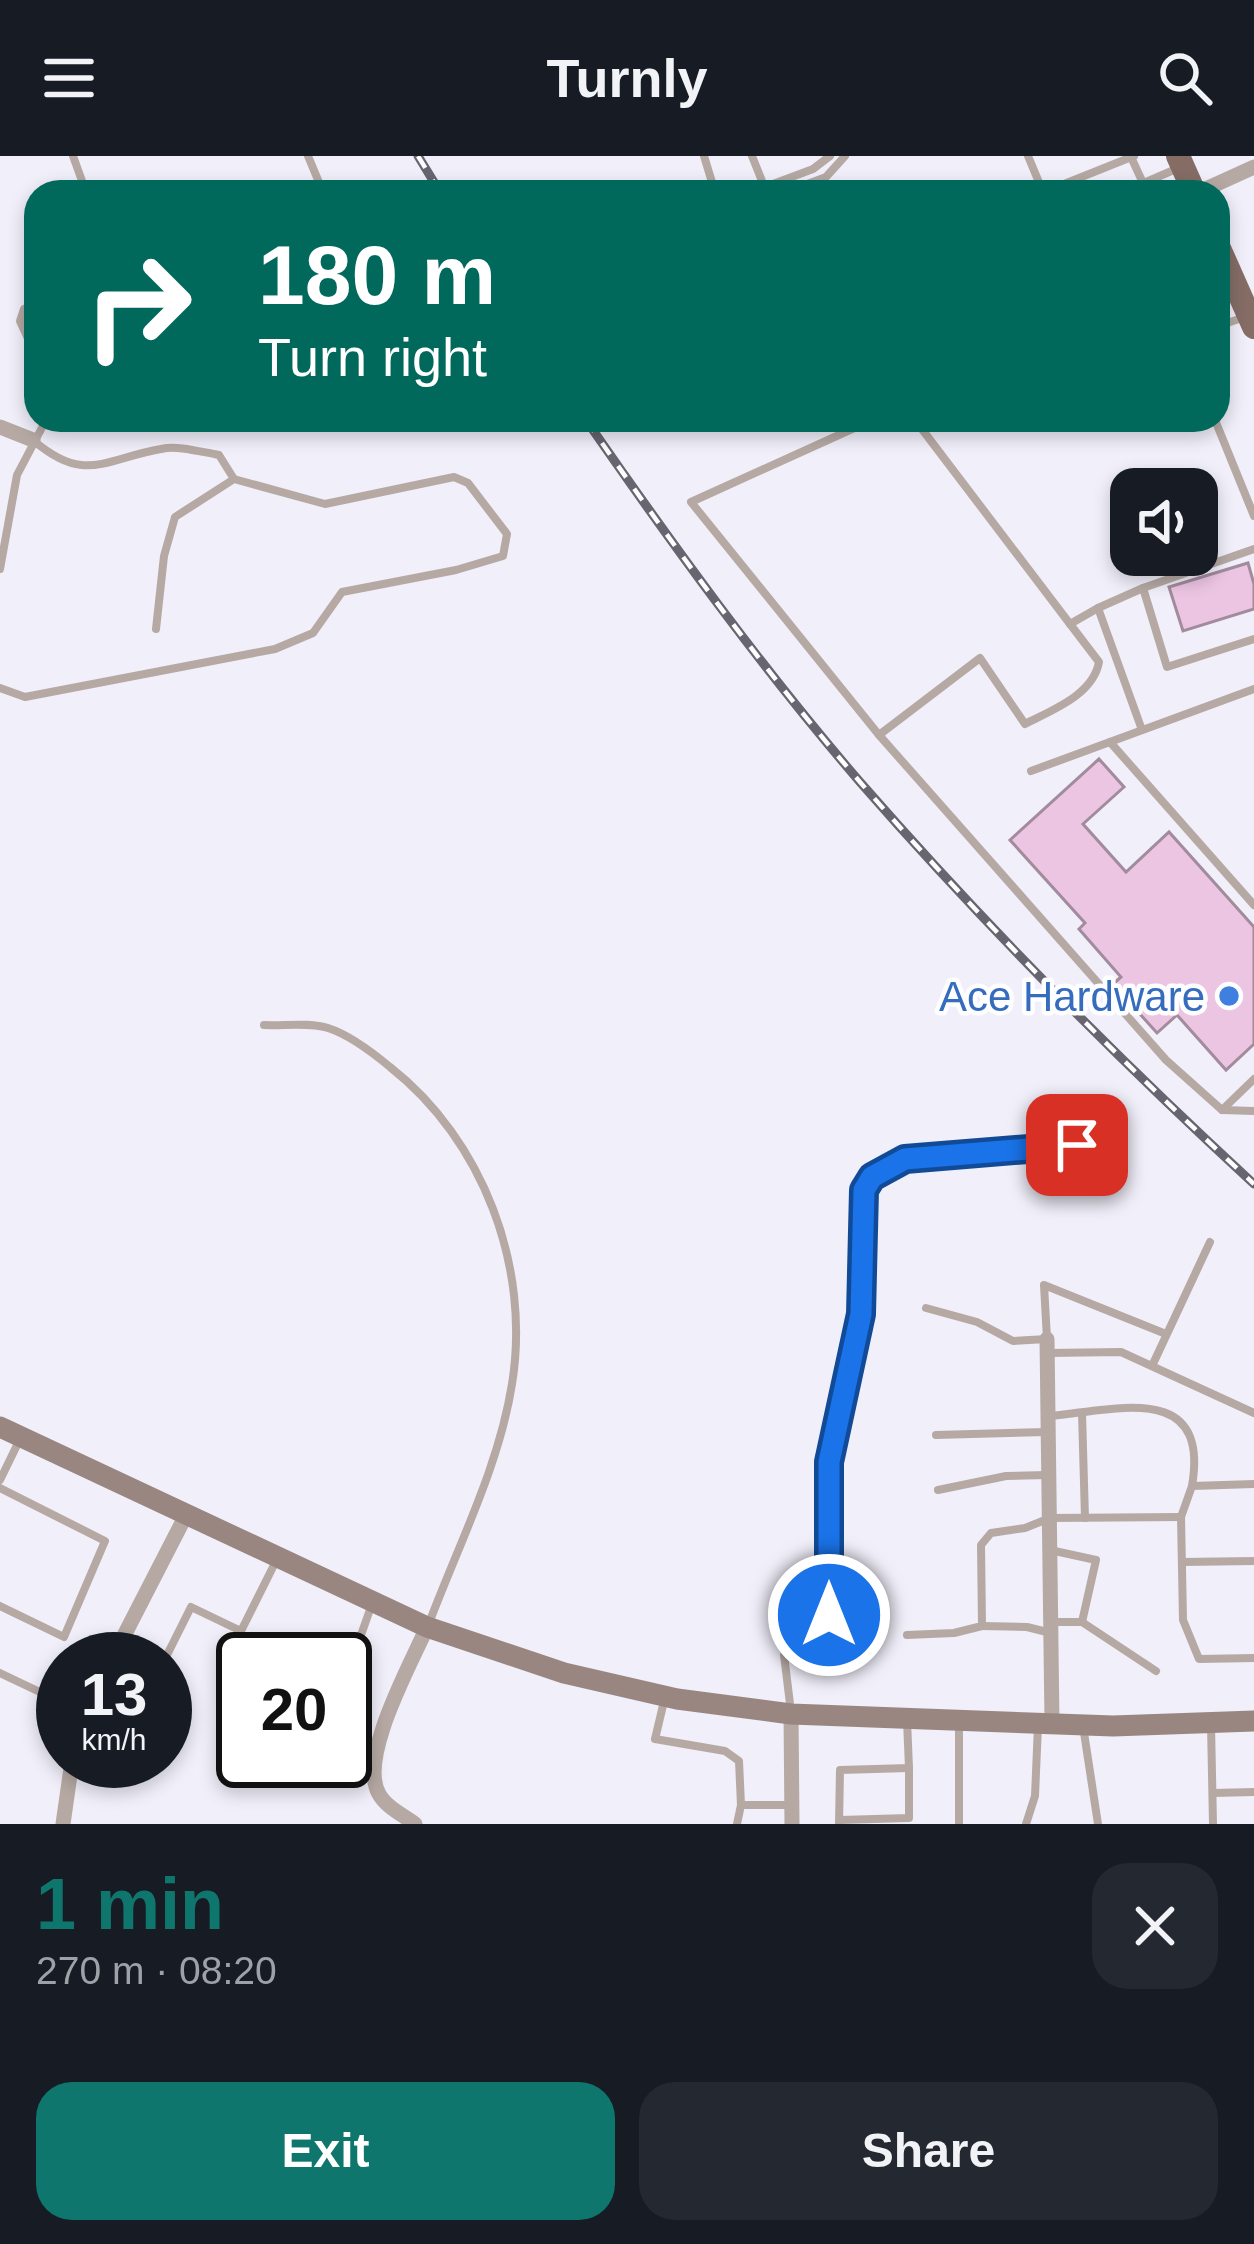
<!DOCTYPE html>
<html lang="en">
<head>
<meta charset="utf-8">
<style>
  :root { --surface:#171b24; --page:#242831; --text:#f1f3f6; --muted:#9ea1a6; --accent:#0f766e }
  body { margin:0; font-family:Helvetica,sans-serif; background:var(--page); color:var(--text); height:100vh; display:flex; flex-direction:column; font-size:45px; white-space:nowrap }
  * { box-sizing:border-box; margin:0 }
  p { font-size:39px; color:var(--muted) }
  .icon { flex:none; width:66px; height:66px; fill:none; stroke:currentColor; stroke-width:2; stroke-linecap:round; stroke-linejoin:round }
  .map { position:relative; height:1668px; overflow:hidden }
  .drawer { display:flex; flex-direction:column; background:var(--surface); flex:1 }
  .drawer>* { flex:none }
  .guide { position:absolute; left:24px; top:24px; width:1206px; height:252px; border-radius:36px; box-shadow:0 6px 18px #0003; background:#00695c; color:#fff; overflow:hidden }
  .tools { position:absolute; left:1110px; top:312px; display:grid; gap:24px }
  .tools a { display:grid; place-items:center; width:108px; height:108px; border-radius:24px; background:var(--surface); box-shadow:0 6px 18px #0003; font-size:60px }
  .speed { position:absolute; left:36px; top:1476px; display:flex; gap:24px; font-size:60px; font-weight:700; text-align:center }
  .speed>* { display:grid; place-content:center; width:156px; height:156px; border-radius:50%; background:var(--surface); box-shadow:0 6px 18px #0003; line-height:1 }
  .speed small { font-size:30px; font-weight:400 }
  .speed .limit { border:6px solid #111; border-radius:18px; background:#fff; color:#111 }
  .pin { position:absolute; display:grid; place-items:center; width:102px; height:102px; color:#fff; margin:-51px; border-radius:24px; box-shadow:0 6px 18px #0006 }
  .me { position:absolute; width:132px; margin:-66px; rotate:0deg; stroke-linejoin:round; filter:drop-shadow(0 0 9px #0008) }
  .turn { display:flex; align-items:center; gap:42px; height:252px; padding:0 36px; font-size:54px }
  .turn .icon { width:156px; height:156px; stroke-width:2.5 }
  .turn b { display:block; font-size:84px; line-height:102px }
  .round { display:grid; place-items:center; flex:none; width:126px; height:126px; border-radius:36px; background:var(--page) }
  .headline { display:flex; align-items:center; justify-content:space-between; height:204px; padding:0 36px }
  h1 { font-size:72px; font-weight:700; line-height:90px; color:var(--accent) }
  .action { display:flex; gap:24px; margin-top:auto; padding:24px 36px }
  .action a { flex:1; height:138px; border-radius:36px; background:var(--accent); color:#fff; font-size:48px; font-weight:700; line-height:138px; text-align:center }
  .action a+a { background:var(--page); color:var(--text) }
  header { display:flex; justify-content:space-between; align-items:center; height:156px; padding:0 36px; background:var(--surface); font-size:54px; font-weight:700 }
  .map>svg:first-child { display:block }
  .building { fill:#ecc5e3; stroke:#a28b9d; stroke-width:3 }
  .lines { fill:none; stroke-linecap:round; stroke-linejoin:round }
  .lane { stroke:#b6a9a4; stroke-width:8 }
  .street { stroke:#b6a9a4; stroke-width:15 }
  .secondary { stroke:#9a8680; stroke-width:21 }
  .primary { stroke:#856d66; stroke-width:24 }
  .rail-casing { stroke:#666570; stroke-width:9 }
  .rail { stroke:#fefefe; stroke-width:4.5; stroke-dasharray:14; stroke-linecap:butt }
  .route-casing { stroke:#114b97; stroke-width:30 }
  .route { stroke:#1a73e8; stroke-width:21 }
  .shop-dot { fill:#3f7fe0; stroke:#fefefe; stroke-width:4.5 }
  .labels { text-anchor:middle; stroke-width:9; stroke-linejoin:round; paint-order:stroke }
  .shop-label { font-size:42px; fill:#366cbe; stroke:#fefefe; text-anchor:end }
</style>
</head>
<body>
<header><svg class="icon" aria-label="menu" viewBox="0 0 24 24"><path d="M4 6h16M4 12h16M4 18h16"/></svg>Turnly<svg class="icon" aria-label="search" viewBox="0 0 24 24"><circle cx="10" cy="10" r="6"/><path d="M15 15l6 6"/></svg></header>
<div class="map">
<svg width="1254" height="1668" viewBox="0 0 1254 1668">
  <rect width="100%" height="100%" fill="#f0effa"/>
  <g class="building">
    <path d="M1248,407L1254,428V453L1183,475L1169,431Z"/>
    <path d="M1099,603L1124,631L1083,668L1126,716L1169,676L1254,771V888L1226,914L1177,859L1157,877L1113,828L1121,821L1079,773L1085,767L1010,684Z"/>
  </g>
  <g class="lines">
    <g class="lane">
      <path d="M73,0L86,36"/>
      <path d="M308,0L323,36"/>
      <path d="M704,0L715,36"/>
      <path d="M752,0L766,35"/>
      <path d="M1028,0L1043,36"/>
      <path d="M1131,1L1143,27"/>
      <path d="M765,31L813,13L830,0"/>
      <path d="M786,36L826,21L845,0"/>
      <path d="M1044,36L1134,0"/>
      <path d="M1123,36L1176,13"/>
      <path d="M36,148L24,153L20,165L36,200"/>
      <path d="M1218,170L1245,161"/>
      <path d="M872,264L691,346L879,579"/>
      <path d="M915,264L1070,468L1098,452L1142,574"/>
      <path d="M1215,264L1254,360"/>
      <path d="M34,285C85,328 104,303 161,293C178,289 201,296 219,299L234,323L175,361L164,400L156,473"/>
      <path d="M0,413L17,319L46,264"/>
      <path d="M1143,432L1254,393"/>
      <path d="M1098,452L1143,432L1167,511L1254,483"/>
      <path d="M1070,468L1099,506C1093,539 1052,554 1025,568L980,502L879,579L1166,904L1222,954L1254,955"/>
      <path d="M0,532L25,541L275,493L313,477L342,436L456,414L503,400L507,378L468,327L454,321L325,348L234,323"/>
      <path d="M1110,586L1254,749"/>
      <path d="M1031,615L1254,533"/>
      <path d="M264,869C283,870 310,866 328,872C350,879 372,896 390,911C483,984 531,1111 512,1228C499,1311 457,1392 428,1470"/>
      <path d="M1222,954L1254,923"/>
      <path d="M926,1152L977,1166L1013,1185L1047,1183L1044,1129L1166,1178"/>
      <path d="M1049,1197L1121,1196L1254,1257"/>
      <path d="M1152,1210L1210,1086"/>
      <path d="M1082,1257L1085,1362"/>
      <path d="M1050,1260C1116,1254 1210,1225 1192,1330"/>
      <path d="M936,1279L1047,1276"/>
      <path d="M0,1324L20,1283"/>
      <path d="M1254,1328L1192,1330L1181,1361L1183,1464L1199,1503L1254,1502"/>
      <path d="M0,1332L105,1385L64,1481L0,1450"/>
      <path d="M938,1334L1006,1320L1047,1319"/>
      <path d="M1050,1394L1096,1404L1082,1466"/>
      <path d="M1182,1406L1254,1405"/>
      <path d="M1052,1466H1082L1156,1515"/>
      <path d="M982,1470L1027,1471L1051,1477"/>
      <path d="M907,1479L954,1477L982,1470L981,1389L991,1377L1025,1372L1050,1362L1181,1361"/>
      <path d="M165,1503L191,1451L241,1475L277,1403"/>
      <path d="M0,1517L63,1547"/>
      <path d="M345,1524L372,1448"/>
      <path d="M665,1541L655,1583L725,1595L739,1605L741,1649H791"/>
      <path d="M791,1556L784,1499L790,1491L825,1487L829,1480V1306L861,1158L864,1034L871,1021L905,1003L1077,989"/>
      <path d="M1211,1568L1213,1668"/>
      <path d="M1083,1570L1098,1668"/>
      <path d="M345,1594L374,1605"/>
      <path d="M1213,1637L1254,1636"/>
      <path d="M840,1664L909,1662V1612"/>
      <path d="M737,1668L741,1649"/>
      <path d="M839,1668L840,1614L909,1612L907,1564"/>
      <path d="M959,1668V1566"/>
      <path d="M1026,1668L1035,1640L1038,1569"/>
    </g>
    <g class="street">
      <path d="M1199,36L1254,11"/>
      <path d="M0,271L33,284"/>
      <path d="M1047,1183L1052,1567"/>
      <path d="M112,1503L185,1361"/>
      <path d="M791,1558L792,1668"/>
      <path d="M63,1668L72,1605"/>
      <path d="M415,1668C403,1659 386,1651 379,1638C358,1602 411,1508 427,1471"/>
    </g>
    <path class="secondary" d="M0,1271L427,1471L564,1517L677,1543L791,1558L1113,1570L1254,1565"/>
    <g class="primary">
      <path d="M1178,0L1194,36"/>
      <path d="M1218,90L1254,171"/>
    </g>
    <defs>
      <g id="rail">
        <path d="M418,0L440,36"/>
        <path d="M586,264C672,388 761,511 860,626C983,767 1116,901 1254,1028"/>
      </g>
    </defs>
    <use href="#rail" class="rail-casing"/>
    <use href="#rail" class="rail"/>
  </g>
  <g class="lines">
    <defs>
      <path id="route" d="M829,1459V1306L861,1158L864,1034L872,1021L905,1003L1077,989"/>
    </defs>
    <use href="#route" class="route-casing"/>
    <use href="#route" class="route"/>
  </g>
  <circle class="shop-dot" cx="1229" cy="840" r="12"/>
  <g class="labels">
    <g class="shop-label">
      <text x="1205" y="855">Ace Hardware</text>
    </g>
  </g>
</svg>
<div class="tools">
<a><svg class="icon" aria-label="sound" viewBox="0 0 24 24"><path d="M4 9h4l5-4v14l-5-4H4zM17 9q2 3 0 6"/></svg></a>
</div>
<div class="speed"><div>13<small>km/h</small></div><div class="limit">20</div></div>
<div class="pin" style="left:1077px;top:989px;background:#d93025"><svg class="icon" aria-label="arrive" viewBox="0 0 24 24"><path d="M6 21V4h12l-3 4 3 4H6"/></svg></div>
<svg class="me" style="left:829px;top:1459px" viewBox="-20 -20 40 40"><circle r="17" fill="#1a73e8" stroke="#fff" stroke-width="3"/><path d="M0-11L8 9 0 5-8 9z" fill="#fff"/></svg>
<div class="guide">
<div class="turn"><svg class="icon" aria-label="right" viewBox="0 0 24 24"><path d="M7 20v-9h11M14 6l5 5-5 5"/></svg><div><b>180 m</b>Turn right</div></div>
</div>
</div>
<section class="drawer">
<div class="headline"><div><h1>1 min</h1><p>270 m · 08:20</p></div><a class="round"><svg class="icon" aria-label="close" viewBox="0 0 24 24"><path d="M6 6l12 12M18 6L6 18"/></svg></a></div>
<div class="action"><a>Exit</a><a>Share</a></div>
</section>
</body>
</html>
